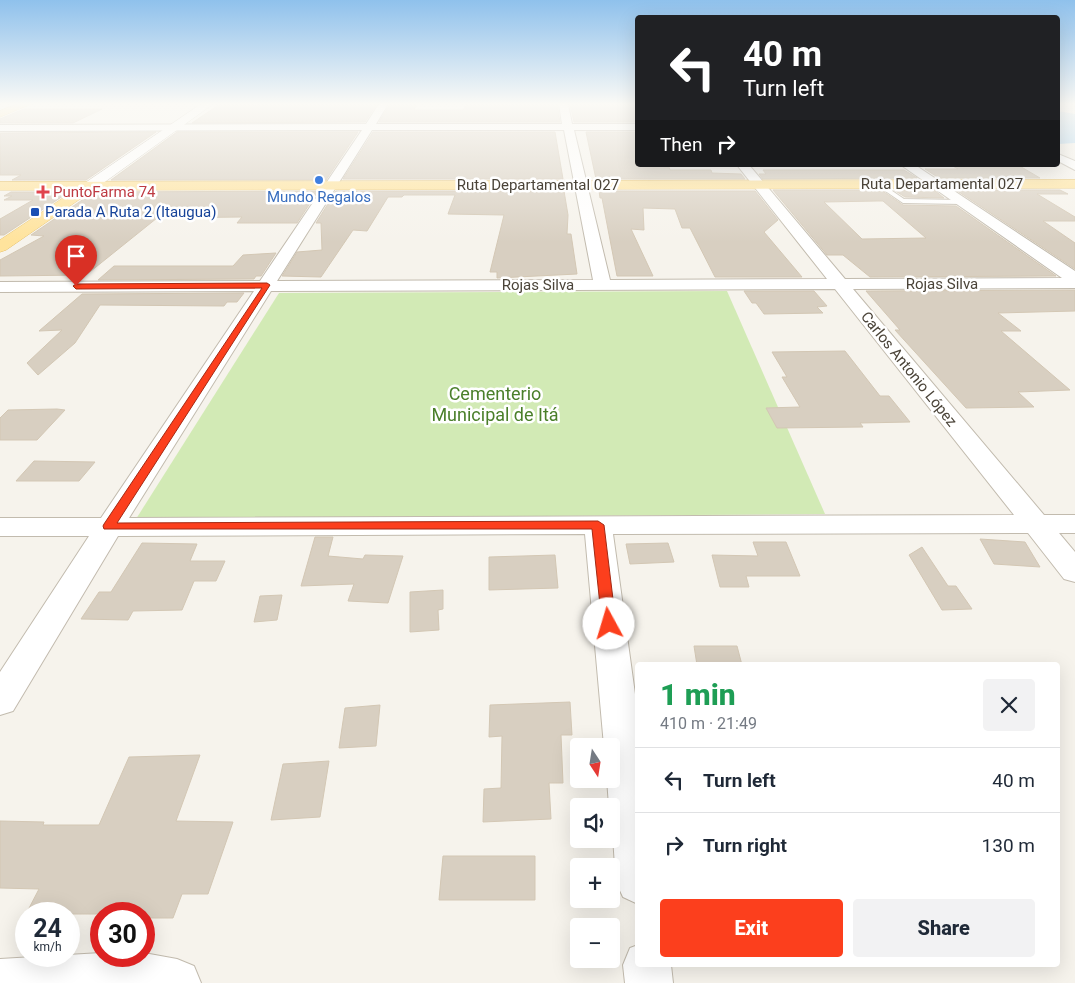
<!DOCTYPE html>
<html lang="en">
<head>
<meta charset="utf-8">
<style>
  :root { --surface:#fff; --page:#f2f2f3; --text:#1f2937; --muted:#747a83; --line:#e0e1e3; --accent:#fc3f1d }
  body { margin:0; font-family:Roboto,sans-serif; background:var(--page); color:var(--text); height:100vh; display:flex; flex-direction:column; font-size:19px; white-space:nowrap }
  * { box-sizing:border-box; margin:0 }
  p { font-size:16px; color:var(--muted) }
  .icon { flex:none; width:28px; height:28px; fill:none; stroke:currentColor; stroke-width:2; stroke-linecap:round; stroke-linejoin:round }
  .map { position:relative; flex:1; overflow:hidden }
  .side { position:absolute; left:635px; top:662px; width:425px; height:305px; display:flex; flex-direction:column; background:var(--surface); border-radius:5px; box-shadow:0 5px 20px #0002 }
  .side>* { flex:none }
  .hud { position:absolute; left:635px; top:15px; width:425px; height:152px; border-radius:5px; box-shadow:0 5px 20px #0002; background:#202124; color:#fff; overflow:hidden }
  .needle { width:32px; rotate:168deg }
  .tools { position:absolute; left:570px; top:738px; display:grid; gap:10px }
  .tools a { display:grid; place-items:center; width:50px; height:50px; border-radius:5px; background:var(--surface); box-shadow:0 5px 20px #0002; font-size:25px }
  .speed { position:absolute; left:15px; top:902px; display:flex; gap:10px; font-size:25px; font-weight:700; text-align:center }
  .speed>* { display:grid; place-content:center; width:65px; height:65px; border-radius:50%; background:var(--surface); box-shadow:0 5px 20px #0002; line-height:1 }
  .speed small { font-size:12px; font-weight:400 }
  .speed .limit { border:8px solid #d22; background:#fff; color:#111 }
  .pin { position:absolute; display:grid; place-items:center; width:42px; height:42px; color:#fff; margin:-51px -21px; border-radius:50% 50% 50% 0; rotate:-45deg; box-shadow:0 0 5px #0007 }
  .pin .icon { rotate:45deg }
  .me { position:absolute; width:55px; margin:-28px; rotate:354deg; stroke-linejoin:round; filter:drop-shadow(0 0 4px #0008) }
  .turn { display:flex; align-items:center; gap:18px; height:105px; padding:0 25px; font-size:22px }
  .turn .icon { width:65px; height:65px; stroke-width:2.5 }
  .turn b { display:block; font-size:35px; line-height:42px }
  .then { display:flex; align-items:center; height:48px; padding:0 25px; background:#0003; gap:10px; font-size:19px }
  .round { display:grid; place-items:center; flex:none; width:52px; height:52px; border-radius:5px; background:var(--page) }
  .overview { display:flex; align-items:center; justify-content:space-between; height:85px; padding:0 25px }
  h1 { font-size:30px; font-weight:800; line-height:38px; color:#1e9e55 }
  .cta { display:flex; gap:10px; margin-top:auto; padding:10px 25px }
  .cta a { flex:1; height:58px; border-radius:5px; background:var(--accent); color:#fff; font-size:20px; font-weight:800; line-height:58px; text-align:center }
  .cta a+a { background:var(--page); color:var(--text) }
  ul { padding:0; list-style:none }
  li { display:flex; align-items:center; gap:15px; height:65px; padding:0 25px; border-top:1px solid var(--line) }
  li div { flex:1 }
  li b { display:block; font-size:19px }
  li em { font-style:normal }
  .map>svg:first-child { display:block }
  .green { fill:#d2eab5 }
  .water { fill:#a9d4f2 }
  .building { fill:#d8cfc1; stroke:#d3c7b4; fill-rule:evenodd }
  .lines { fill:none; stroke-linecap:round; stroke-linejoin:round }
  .service-casing { stroke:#c2bbae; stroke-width:2 }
  .minor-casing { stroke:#c2bbae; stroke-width:2 }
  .tertiary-casing { stroke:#c2bbae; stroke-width:1 }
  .primary-casing { stroke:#e6c16a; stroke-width:1 }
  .service { fill:#fff; fill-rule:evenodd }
  .minor { fill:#fff; fill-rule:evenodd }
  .tertiary { fill:#fff; fill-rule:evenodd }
  .primary { fill:#ffe39c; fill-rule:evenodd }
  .route { fill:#fc3f1d; stroke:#a42913 }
  .shop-dot { fill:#3f7fe0; stroke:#fff; stroke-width:2 }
  .health-dot { fill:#e0444e; stroke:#fff; stroke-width:2 }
  .transit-dot { fill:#1a4fb4; stroke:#fff; stroke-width:2 }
  .labels { text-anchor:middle; stroke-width:5; stroke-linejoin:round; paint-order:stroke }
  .far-street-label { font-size:15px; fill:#4b4439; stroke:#fff }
  .far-health-label { font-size:15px; fill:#be3a42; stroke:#fff; text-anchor:start }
  .far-shop-label { font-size:15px; fill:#366cbe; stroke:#fff }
  .far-transit-label { font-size:15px; fill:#164399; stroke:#fff; text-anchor:start }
  .park-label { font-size:18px; fill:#4a7f2a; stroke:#fff }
</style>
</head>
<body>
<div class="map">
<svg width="1075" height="983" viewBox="0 0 1075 983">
  <rect width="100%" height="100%" fill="#f6f3ec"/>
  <path class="green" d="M727,291L825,514L136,519L279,293Z"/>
  <path class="water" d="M1058,111L1075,114V143L1058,144Z"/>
  <g class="building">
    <path d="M220,104H377L365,122L192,123Z"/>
    <path d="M390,104H416L414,110H463L467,104H557L560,122H379Z"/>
    <path d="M570,104H638V122H574Z"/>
    <path d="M24,109H102L73,123H0V119Z"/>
    <path d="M156,132L86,180H12L21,175H0V133Z"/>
    <path d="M177,132H358L326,180H111Z"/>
    <path d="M373,132H555L563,179H343Z"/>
    <path d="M586,132H638V165L669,167L670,170H711L712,173L741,174L745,179H596Z"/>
    <path d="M951,165H1018L1040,178H939L925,169H958Z"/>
    <path d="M763,170H904L917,178L763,179L759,174H766Z"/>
    <path d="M773,190H881L903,205L956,206L1056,276L870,277L843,255H827ZM877,201H883L926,238L862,239L824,202Z"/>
    <path d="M894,190H934L944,198L905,197Z"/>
    <path d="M956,190H1060L1068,194H1037L1075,217V221H1043L1075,243V269Z"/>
    <path d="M318,191L297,223H237L242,217L157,218L86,275L0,276V260L44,236L31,235L94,192Z"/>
    <path d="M336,191H564L568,215L567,234H571L577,274L497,278V272H490L504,215L448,214L455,195H404L402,197H388L367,231L353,230L321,277L282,276L297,252L322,250L321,223H316Z"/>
    <path d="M599,191H755L778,220L764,232L802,277H715L690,228H682L675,209L643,208L644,230L631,229L653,276H617L602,198H600Z"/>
    <path d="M11,192H69L4,235H0V219L33,200H4L12,196H4Z"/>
    <path d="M276,253L261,276H256L254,279L98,280L114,266H233L243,255Z"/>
    <path d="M1075,290V311L998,313L1021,331H1001L1070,390L1018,392L1034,407L966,408L895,330H900L866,291Z"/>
    <path d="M744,291H814L827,306L817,307L823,313L764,314L756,303H752Z"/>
    <path d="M244,293L237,302H227L224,306L100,305L75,343L38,375L27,363L62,330L39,331L82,294Z"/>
    <path d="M845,351L880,396H889L910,422L860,423L863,427L777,428L766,408L800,407L782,377H787L772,352Z"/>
    <path d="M57,409L65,410L37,440H0V418L8,410Z"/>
    <path d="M34,461L95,462L79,481H16Z"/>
    <path d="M315,537H333L328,556L363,559L365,555L403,556L388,603L348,601L354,584L301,586Z"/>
    <path d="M980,539L1025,542L1040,567L994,564Z"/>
    <path d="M753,542H786L800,576H746L749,587H720L712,555L758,556Z"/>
    <path d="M142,543L197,544L190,561H225L216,581H194L182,610L133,611L128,620L81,619L99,592H111Z"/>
    <path d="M668,543L674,562L630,564L626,544Z"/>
    <path d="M922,547L948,586H956L972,609L942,610L909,555Z"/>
    <path d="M555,555L558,588L489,590V557Z"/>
    <path d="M443,590V609L438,610L439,630L410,632V592Z"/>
    <path d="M282,595L277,620L254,622L260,596Z"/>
    <path d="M694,646H737L742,665H697Z"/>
    <path d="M570,702L572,735H561L563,783H549L551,819L483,822L484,789L501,788L502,736L489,737L490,705Z"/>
    <path d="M380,705L376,746L339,748L345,708Z"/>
    <path d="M200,755L176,821L233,822L208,894H182L173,918H144V914H26L39,889L0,888V821L44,822L43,825H99L129,757Z"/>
    <path d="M329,761L320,817L271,820L283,764Z"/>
    <path d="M443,856H535V900H439Z"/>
  </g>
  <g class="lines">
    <defs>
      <path id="service" d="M878,184H882L904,199L962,200L965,202L962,204L903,203L878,186Z"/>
      <g id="minor">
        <path d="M379,104H388L376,124H562L559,104H568L572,124H638V130H574L610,280L827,279L737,165H749L845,279L1062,278L901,165H915L1075,271V288L853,289L1044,515H1075V533H1059L1075,552V582L1064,579L1028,533L613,534L638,716V904L623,897L616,882L611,806H609L607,779H611V746H604L585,534L118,536L13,711L0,715V672L89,536H0V518H101L254,291L0,292V282L260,281L362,130L0,131V125L366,124ZM372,130H564L593,280L277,281ZM835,289L1014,515L129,518L271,291Z"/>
        <path d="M1058,154L1075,161V170L1058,161Z"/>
        <path d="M638,945V965H671L673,983H625L623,965L630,948Z"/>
        <path d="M101,953V956H144V953L177,959L194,966L201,983H0V959Z"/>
      </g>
      <path id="tertiary" d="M201,104H213L95,189H85L83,186L85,183Z"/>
      <g id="primary">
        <path d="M17,104H31L0,117V111Z"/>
        <path d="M1075,180V188L93,190L6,250L0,252V240L75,190H0V182Z"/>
      </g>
    </defs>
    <use href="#service" class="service-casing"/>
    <use href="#minor" class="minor-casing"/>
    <use href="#tertiary" class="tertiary-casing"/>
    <use href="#primary" class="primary-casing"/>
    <use href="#service" class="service"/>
    <use href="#minor" class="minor"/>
    <use href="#tertiary" class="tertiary"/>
    <use href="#primary" class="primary"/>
  </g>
  <linearGradient id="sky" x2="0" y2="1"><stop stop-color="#8fc1ec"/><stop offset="0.43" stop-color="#fbfaf6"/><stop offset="1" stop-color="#fbfaf6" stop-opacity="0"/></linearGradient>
  <rect width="1075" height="242" fill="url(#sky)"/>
  <path class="route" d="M267,283L270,285L117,523L598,521L604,525L616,624L614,628L609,630L604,628L602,624L592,529H104L103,526L104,524L262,288L76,289L73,286L76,284Z"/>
  <circle class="shop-dot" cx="319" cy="180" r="5"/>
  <path class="health-dot" d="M40.5 184.5h5v5h5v5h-5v5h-5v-5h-5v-5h5z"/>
  <rect class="transit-dot" x="30" y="207" width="10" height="10" rx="2.5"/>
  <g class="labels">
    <g class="far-street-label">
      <text x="942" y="189">Ruta Departamental 027</text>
      <text x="538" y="190">Ruta Departamental 027</text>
      <text x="942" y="289">Rojas Silva</text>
      <text x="538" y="290">Rojas Silva</text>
      <text transform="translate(909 369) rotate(51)" y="5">Carlos Antonio López</text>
    </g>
    <g class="far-health-label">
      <text x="53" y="197">PuntoFarma 74</text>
    </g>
    <g class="far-shop-label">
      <text x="319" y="202">Mundo Regalos</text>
    </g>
    <g class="far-transit-label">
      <text x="45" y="217">Parada A Ruta 2 (Itaugua)</text>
    </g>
    <g class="park-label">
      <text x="495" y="400">Cementerio<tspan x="495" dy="21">Municipal de Itá</tspan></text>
    </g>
  </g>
</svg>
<div class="tools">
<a><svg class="needle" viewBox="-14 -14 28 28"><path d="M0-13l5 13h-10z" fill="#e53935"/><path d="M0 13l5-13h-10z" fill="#747a83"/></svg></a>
<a><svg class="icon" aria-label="sound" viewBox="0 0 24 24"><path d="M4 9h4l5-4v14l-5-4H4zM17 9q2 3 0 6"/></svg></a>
<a>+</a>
<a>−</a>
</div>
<div class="speed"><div>24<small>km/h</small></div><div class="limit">30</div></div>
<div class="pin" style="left:76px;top:286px;background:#d93025"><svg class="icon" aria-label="arrive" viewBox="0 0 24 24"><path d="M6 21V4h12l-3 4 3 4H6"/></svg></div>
<svg class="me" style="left:609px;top:624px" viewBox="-20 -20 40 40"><circle r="19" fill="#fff"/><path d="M0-13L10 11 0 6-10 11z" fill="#fc3f1d"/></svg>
<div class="hud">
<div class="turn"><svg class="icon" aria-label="left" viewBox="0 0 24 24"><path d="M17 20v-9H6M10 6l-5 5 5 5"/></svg><div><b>40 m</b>Turn left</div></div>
<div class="then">Then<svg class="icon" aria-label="right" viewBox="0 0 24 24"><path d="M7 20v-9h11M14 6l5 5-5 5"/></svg></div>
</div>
<section class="side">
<div class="overview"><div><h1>1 min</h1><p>410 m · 21:49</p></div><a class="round"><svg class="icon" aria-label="close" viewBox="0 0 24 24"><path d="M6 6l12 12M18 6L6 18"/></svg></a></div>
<ul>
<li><svg class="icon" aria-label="left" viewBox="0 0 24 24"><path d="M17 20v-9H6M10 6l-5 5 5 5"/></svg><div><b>Turn left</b></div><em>40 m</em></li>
<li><svg class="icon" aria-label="right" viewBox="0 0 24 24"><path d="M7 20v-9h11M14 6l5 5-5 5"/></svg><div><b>Turn right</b></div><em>130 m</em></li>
</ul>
<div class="cta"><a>Exit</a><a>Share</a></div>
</section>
</div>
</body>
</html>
